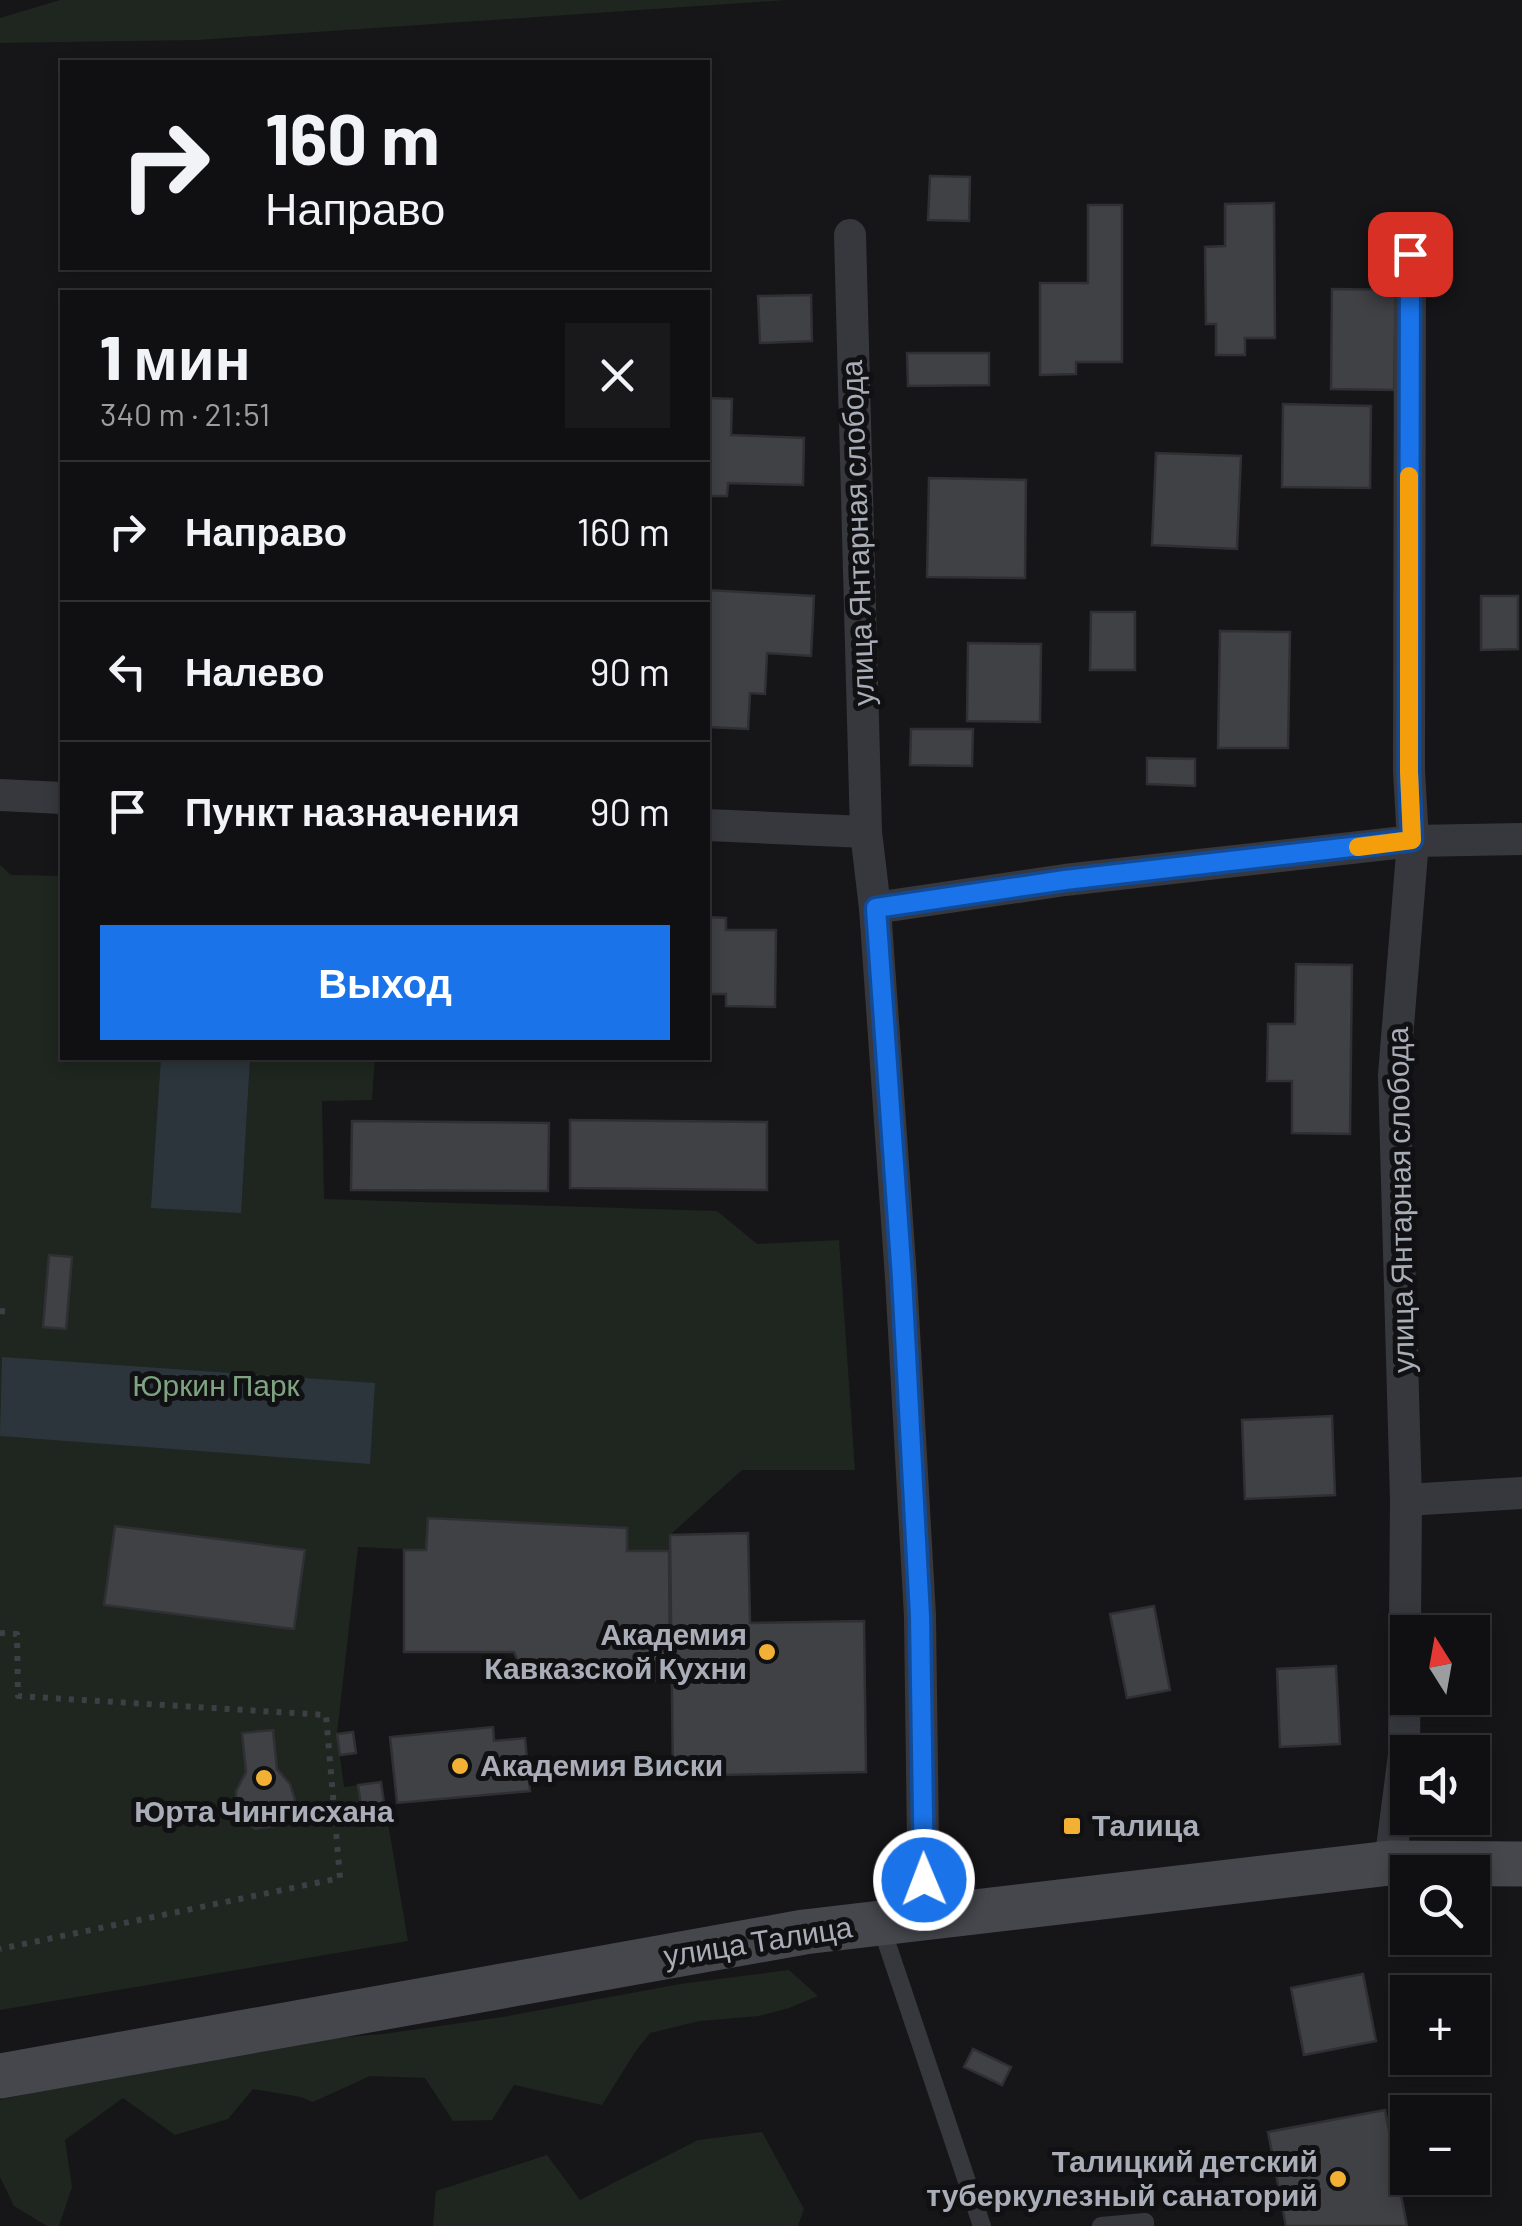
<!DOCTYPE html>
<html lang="ru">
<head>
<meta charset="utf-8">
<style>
  :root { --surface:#101012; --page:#19191b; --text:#f1f3f6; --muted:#9c9d9f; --line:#303032; --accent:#1a73e8 }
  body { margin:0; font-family:Barlow,sans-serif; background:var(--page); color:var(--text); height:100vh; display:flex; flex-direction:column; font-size:38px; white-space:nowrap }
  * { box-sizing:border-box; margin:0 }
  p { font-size:32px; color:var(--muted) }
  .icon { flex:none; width:55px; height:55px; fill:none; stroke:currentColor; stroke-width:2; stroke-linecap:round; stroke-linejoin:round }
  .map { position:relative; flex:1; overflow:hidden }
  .details { position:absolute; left:60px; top:290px; width:650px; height:770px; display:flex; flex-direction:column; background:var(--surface); border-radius:0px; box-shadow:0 5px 15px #0003,0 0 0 2px var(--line) }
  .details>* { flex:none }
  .hud { position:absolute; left:60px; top:60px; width:650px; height:210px; border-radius:0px; box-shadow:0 5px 15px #0003,0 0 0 2px var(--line); background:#101012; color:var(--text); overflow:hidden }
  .needle { width:65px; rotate:349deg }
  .fabs { position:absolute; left:1390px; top:1615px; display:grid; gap:20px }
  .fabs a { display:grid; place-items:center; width:100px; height:100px; border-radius:0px; background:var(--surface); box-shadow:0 5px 15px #0003,0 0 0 2px var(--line); font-size:50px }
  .pin { position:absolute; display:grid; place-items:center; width:85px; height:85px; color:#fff; margin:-42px; border-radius:20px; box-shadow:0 5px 15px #0006 }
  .me { position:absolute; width:110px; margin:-55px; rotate:359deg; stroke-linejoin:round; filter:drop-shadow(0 0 8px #0008) }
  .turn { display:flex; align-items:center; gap:35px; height:210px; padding:0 40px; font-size:45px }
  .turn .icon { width:130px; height:130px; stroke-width:2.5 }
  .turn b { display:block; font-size:70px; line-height:85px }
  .round { display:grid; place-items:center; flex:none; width:105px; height:105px; border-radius:0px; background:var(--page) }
  .head { display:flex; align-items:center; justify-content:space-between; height:170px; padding:0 40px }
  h1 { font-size:60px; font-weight:800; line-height:75px }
  .primary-button { display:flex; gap:20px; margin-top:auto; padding:20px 40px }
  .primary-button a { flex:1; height:115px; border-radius:0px; background:var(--accent); color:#fff; font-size:40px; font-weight:800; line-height:115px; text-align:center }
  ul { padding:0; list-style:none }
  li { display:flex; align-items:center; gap:30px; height:140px; padding:0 40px; border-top:2px solid var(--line) }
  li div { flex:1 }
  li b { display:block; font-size:38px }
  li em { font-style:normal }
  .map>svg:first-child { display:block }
  .green { fill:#1e261f }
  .water { fill:#2c353c }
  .building { fill:#404145; stroke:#303034; stroke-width:2.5 }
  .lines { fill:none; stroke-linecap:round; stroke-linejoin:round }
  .path { stroke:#3d3f44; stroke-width:6; stroke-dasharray:5 8; stroke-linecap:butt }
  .lane { stroke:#37383d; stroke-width:18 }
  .street { stroke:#37383d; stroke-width:32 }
  .secondary { stroke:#45474d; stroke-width:45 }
  .route-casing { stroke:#114b97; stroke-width:25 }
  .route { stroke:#1a73e8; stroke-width:18 }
  .slow { stroke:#f59e0b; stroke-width:18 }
  .poi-dot { fill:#f2b134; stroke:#111113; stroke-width:4 }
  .labels { text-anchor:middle; stroke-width:10; stroke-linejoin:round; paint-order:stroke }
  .street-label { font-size:30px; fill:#a8adb8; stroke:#111113 }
  .park-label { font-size:30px; fill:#7fa381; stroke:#111113 }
  .poi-label { font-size:30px; font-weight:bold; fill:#a8adb8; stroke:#111113; text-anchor:end }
</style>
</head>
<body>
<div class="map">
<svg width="1522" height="2226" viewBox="0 0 1522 2226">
  <rect width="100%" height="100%" fill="#161618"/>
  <g class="green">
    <path d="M60,0H787L197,40L0,43V18Z"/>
    <path d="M0,865L11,875L62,876V1058H375L372,1100L322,1101L324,1199L717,1211L757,1244L839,1240L855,1470H742L670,1535L669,1551H627V1528L428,1518L426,1550L358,1547L337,1734L344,1787L381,1782L408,1941L0,2010Z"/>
    <path d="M789,1970L818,1996L789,2008L759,2016L700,2021L650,2033L635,2052L602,2105L514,2085L492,2120L453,2121L425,2078L370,2076L313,2102L301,2097L253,2089L228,2119L175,2135L123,2098L65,2140L72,2187L59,2226H47L14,2206L0,2177V2100L131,2071L297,2041L383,2034L503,2017L680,1984Z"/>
    <path d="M762,2132L804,2209L798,2226H433L436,2191L547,2155L580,2200L698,2140Z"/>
  </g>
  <g class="water">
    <path d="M161,1058H250L241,1213L151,1208Z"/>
    <path d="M2,1357L375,1383L370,1464L0,1436Z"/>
  </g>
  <g class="building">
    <path d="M930,176L970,177L969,221L928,220Z"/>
    <path d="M1274,203L1275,338H1245V355H1216V324H1206L1205,247L1225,246V204Z"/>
    <path d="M1088,205H1122V362H1076V374L1040,375V283H1088Z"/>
    <path d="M1332,289L1396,290L1394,390L1331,389Z"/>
    <path d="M811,295L812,341L760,343L758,296Z"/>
    <path d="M907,353H989V385L908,386Z"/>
    <path d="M708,398L732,399L731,435L804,438L803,485L728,483L727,496H708Z"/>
    <path d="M1283,404L1371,406L1370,488L1282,487Z"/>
    <path d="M1156,453L1241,456L1237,549L1152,545Z"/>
    <path d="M929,478L1026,480L1025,578L927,577Z"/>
    <path d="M708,590L814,596L811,656L767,653L765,694L750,693L748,729L708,727Z"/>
    <path d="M1481,596H1518V649L1481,650Z"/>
    <path d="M1091,612H1135V670H1090Z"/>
    <path d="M1220,631L1290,632L1288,748H1218Z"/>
    <path d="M968,643L1041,644L1040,722L967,721Z"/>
    <path d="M911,729H973L972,766L910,765Z"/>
    <path d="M1147,758L1195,759V786L1147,784Z"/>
    <path d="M708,917L726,918V930H776L775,1007L726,1006V994H708Z"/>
    <path d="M1296,964L1352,965L1350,1134L1292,1133V1081H1267L1268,1024H1295Z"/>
    <path d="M570,1120L767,1122V1190L570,1188Z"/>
    <path d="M352,1121L549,1123L548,1191L351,1190Z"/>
    <path d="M49,1255L72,1257L66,1329L43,1327Z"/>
    <path d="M1332,1416L1335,1495L1245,1499L1242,1420Z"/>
    <path d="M428,1518L627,1528V1551H669L670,1681L524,1675L514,1652H404V1550H426Z"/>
    <path d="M115,1526L305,1550L294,1629L104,1605Z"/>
    <path d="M748,1533L750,1623L864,1621L866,1772L673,1776L670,1535Z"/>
    <path d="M1154,1606L1170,1690L1127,1698L1110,1614Z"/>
    <path d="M1336,1666L1340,1744L1280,1747L1277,1669Z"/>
    <path d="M493,1727L494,1741L525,1738L530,1791L397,1803L390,1737Z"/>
    <path d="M273,1730L277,1769L290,1784L295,1800L291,1814L283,1825L255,1829L242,1819L236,1807V1791L246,1772L242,1733Z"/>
    <path d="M353,1732L356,1753L340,1755L337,1734Z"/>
    <path d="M381,1782L385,1810L362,1813L358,1785Z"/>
    <path d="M1363,1974L1376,2041L1304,2055L1291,1988Z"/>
    <path d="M973,2049L1011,2067L1002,2085L964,2067Z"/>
    <path d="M1385,2110L1407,2226H1286L1268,2132Z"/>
  </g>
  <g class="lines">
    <g class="path">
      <path d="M0,1311L12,1312"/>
      <path d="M0,1633L17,1634L18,1696L326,1715L340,1878L0,1949"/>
    </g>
    <g class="lane">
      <path d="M880,1923L982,2226"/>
      <path d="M1101,2226L1145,2222V2226"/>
    </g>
    <g class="street">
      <path d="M850,235L866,832L875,908L901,1278L920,1616L924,1918"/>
      <path d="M0,795L62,798"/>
      <path d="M708,825L866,832"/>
      <path d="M875,908L1065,880L1413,841L1522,839"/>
      <path d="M1406,1500L1522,1493"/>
      <path d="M1390,1863L1404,1755L1406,1500L1394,1075L1413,841L1409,771L1410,254"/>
    </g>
    <path class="secondary" d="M0,2076L804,1932L1390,1863L1522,1864"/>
  </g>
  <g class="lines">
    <defs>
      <path id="route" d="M924,1880L920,1616L902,1278L876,908L1065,880L1412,840L1409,772L1410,254"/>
    </defs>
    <use href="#route" class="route-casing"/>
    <use href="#route" class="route"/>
    <path class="slow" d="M1358,847L1412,840L1409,772V476"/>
  </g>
  <g class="poi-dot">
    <circle cx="767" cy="1652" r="10"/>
    <circle cx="460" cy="1766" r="10"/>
    <circle cx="264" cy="1778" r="10"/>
    <rect x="1062" y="1816" width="20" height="20" rx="5"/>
    <circle cx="1338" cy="2179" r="10"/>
  </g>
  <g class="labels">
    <g class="street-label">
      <text transform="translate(858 533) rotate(-92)" y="10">улица Янтарная слобода</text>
      <text transform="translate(1401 1200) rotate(-91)" y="10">улица Янтарная слобода</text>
      <text transform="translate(758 1942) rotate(-9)" y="10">улица Талица</text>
    </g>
    <g class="park-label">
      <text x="216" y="1396">Юркин Парк</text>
    </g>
    <g class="poi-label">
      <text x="747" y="1645">Академия<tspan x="747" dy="34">Кавказской Кухни</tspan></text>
      <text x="480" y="1776" text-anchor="start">Академия Виски</text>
      <text x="264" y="1822" text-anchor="middle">Юрта Чингисхана</text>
      <text x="1092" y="1836" text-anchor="start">Талица</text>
      <text x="1318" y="2172">Талицкий детский<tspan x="1318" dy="34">туберкулезный санаторий</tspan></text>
    </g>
  </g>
</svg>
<div class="fabs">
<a><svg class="needle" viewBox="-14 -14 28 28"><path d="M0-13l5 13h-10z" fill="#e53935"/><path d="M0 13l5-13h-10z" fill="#9c9d9f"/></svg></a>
<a><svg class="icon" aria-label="sound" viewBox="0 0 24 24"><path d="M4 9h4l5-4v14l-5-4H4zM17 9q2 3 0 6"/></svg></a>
<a><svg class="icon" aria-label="search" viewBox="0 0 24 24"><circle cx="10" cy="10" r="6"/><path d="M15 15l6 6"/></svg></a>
<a>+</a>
<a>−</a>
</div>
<div class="pin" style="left:1410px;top:254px;background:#d93025"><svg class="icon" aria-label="arrive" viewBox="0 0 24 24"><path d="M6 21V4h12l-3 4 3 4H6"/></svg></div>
<svg class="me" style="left:924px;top:1880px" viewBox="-20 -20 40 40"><circle r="17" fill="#1a73e8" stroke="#fff" stroke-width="3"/><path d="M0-11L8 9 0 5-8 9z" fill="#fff"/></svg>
<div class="hud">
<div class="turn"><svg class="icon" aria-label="right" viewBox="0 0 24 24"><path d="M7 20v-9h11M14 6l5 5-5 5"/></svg><div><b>160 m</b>Направо</div></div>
</div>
<section class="details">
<div class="head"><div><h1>1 мин</h1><p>340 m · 21:51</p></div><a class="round"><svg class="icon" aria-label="close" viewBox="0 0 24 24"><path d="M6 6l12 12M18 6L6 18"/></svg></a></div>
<ul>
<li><svg class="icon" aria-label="right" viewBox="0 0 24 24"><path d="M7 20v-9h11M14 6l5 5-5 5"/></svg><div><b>Направо</b></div><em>160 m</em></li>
<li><svg class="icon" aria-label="left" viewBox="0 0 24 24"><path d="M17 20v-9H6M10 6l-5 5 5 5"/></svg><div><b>Налево</b></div><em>90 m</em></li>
<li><svg class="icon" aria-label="arrive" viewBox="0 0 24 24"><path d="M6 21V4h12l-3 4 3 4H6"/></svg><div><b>Пункт назначения</b></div><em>90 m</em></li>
</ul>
<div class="primary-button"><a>Выход</a></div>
</section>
</div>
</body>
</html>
